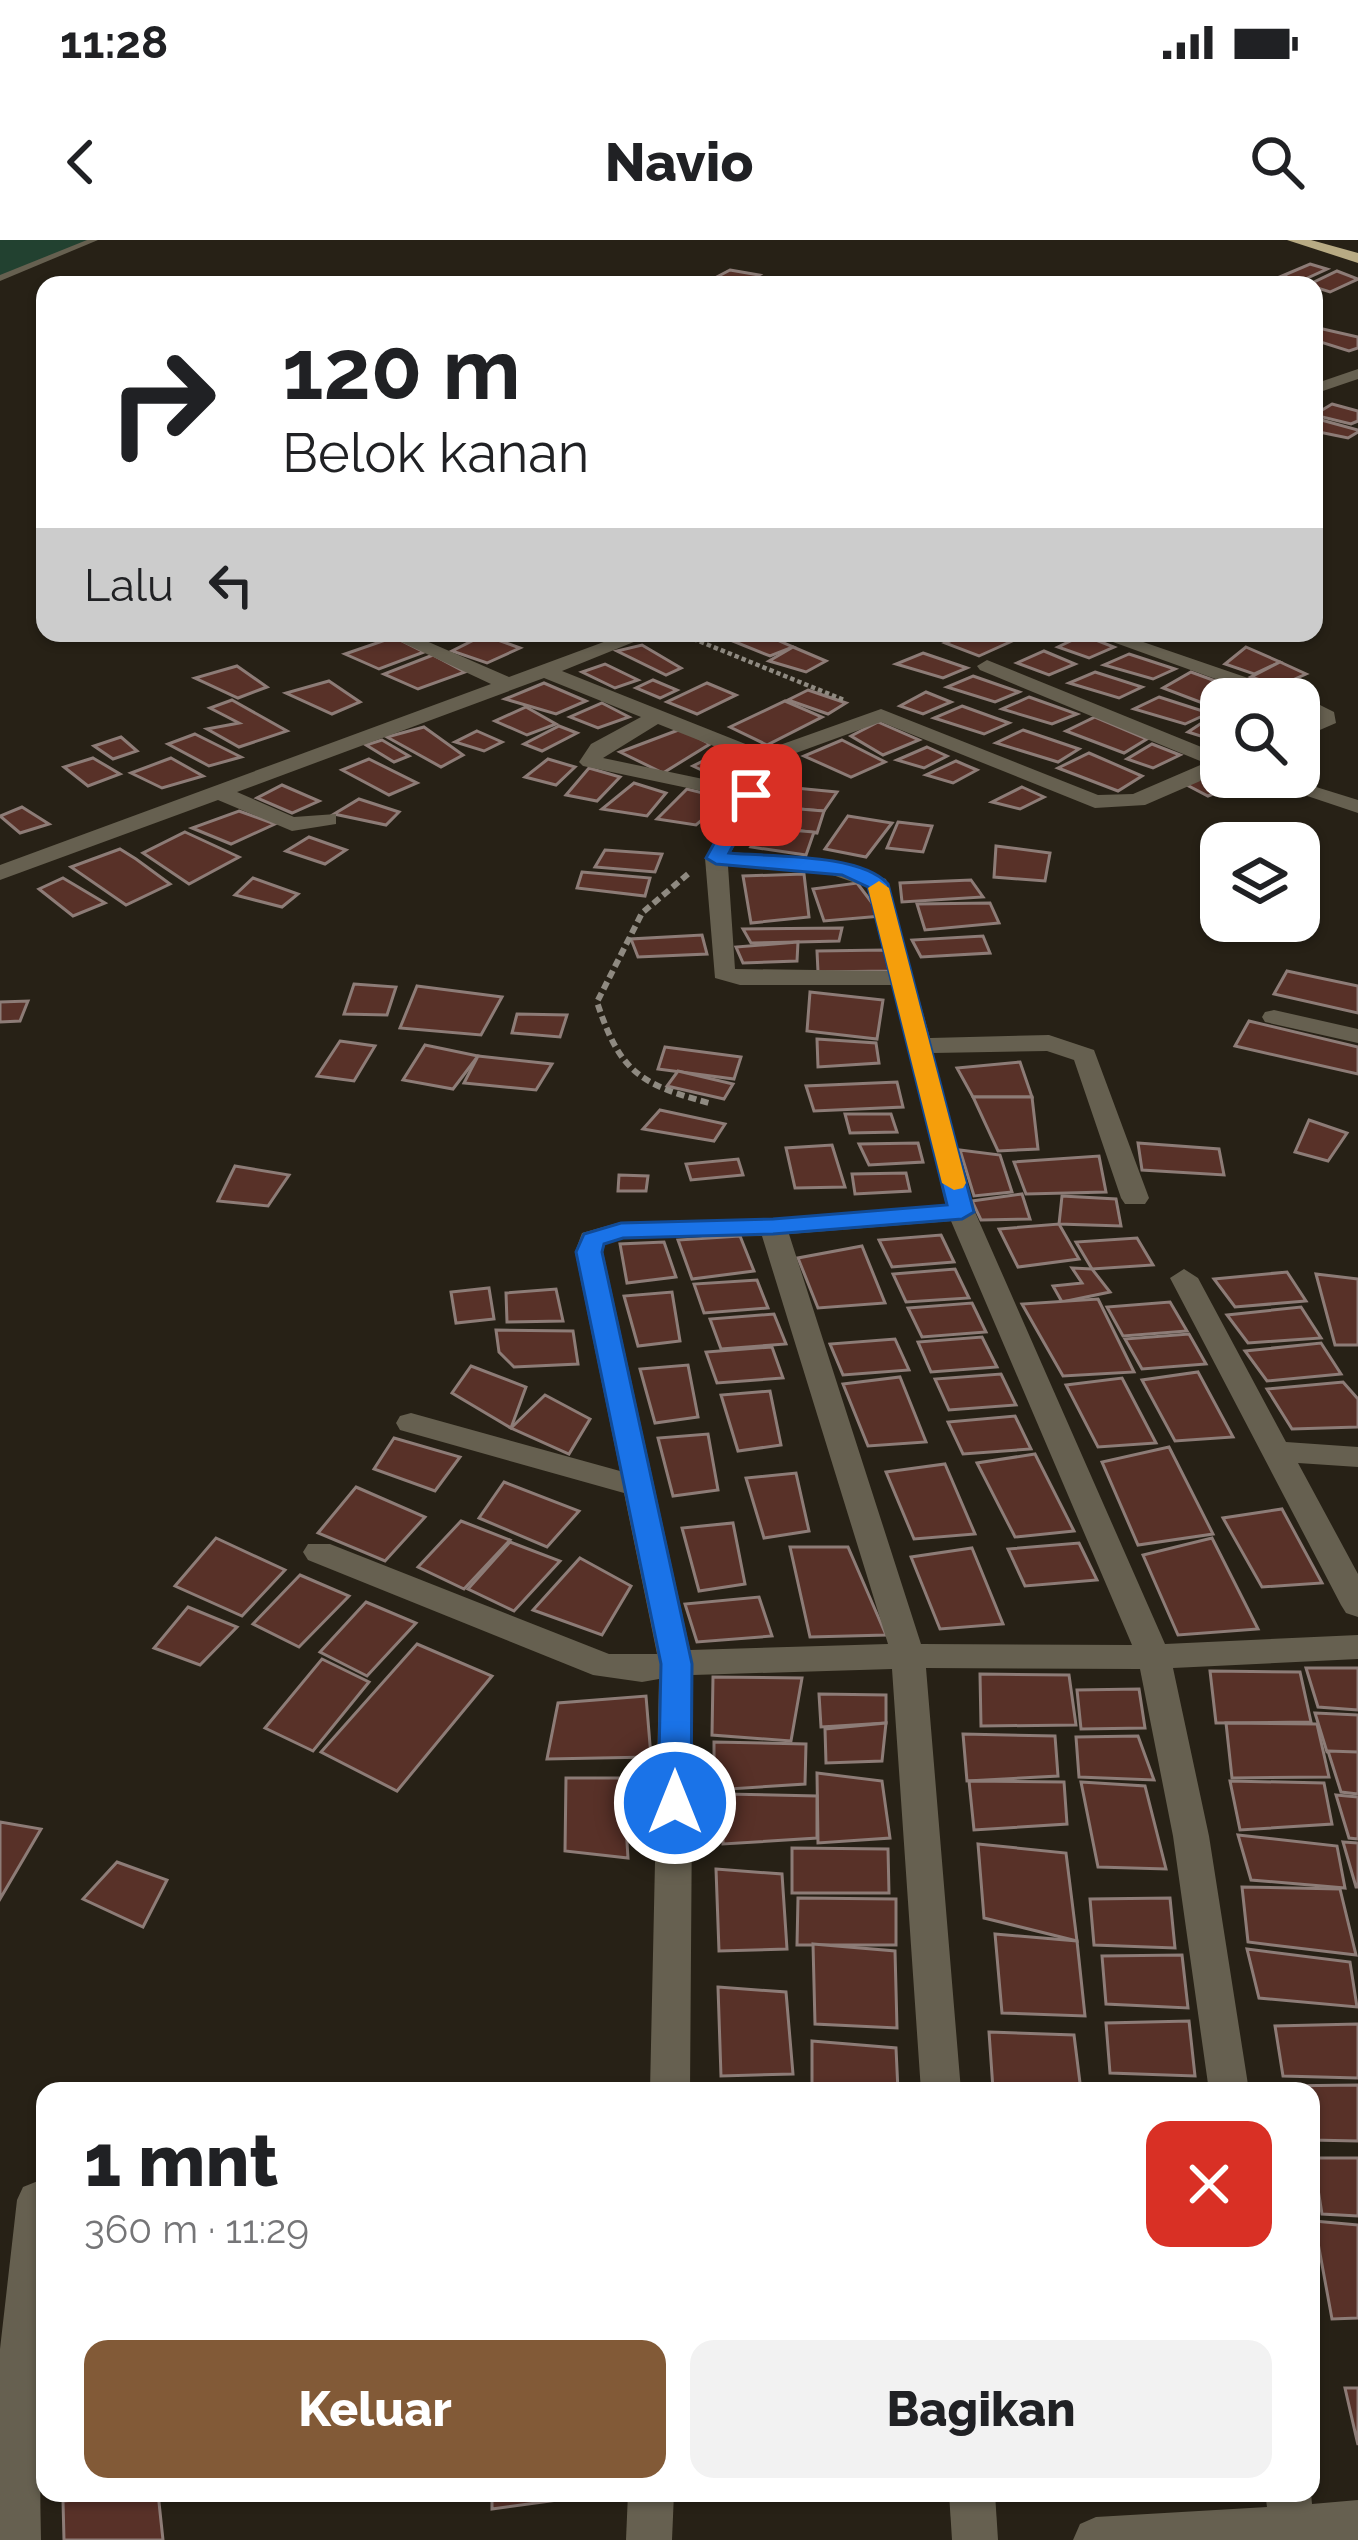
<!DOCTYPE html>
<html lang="id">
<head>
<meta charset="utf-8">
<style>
  :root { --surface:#fff; --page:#f2f2f2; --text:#202124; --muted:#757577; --accent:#825a37 }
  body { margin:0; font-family:Raleway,sans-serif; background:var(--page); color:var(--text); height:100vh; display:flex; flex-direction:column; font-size:45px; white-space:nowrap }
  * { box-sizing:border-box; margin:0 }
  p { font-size:39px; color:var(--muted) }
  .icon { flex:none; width:66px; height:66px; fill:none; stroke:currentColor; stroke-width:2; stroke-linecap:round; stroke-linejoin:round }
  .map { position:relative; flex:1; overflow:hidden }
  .side { position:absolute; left:36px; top:1842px; width:1284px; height:420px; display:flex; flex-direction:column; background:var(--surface); border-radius:24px; box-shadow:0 3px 9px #0004 }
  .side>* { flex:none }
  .guide { position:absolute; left:36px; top:36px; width:1287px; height:366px; border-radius:24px; box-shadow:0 3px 9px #0004; background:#fff; color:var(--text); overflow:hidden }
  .controls { position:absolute; left:1200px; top:438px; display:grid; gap:24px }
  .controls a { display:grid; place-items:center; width:120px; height:120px; border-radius:24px; background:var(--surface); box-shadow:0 3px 9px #0004; font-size:60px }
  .pin { position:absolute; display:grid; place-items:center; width:102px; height:102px; color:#fff; margin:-51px; border-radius:24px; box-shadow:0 6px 18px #0006 }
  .me { position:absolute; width:132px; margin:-66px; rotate:0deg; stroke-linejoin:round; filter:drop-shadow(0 0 9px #0008) }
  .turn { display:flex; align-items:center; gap:42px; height:252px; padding:0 48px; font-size:54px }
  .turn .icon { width:156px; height:156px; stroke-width:2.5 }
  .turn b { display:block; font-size:84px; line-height:102px }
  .then { display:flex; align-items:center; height:114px; padding:0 48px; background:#0003; gap:24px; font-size:45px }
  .round { display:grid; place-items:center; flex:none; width:126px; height:126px; border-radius:24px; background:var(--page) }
  .headline { display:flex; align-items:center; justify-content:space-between; height:204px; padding:0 48px }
  h1 { font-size:72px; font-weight:800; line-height:90px }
  .action { display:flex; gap:24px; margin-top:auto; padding:24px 48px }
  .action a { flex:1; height:138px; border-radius:24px; background:var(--accent); color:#fff; font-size:48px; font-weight:800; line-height:138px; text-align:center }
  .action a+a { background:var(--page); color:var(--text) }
  .status { display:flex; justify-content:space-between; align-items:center; height:84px; padding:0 60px; background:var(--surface); direction:ltr }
  .status svg { height:33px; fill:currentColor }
  header { display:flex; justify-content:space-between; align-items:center; height:156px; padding:0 48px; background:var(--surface); font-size:54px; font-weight:800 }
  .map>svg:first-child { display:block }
  .green { fill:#224130 }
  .building { fill:#583128; stroke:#8d7c77; stroke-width:3 }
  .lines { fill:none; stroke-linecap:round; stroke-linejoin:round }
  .path-far1 { stroke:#8f8a81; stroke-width:4.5; stroke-dasharray:4.5 3; stroke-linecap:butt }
  .path { stroke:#8f8a81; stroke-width:6; stroke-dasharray:8 4.5; stroke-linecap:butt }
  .service { fill:#666050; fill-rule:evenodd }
  .minor { fill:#666050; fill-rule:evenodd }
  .trunk { fill:#b8ab84; fill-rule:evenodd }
  .route { fill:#1a73e8; stroke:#114b97; stroke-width:3 }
  .slow { fill:#f59e0b }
</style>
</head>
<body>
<div class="status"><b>11:28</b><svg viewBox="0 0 49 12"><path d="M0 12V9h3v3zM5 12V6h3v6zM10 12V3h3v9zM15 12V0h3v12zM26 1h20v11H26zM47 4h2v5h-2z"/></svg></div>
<header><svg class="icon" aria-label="back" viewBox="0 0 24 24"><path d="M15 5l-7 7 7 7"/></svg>Navio<svg class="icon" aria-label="search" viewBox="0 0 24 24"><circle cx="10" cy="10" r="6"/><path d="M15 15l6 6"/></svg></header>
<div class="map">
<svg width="1358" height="2300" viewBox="0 0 1358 2300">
  <rect width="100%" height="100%" fill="#272116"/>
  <path class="green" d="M0,0H93L0,36Z"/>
  <g class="building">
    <path d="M1310,24L1327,29L1301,41L1282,36Z"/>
    <path d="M730,30L759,35L743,44L713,39Z"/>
    <path d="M1337,31L1358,39L1330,52L1308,45Z"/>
    <path d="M1314,87L1358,97V108L1349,111L1314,100Z"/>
    <path d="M1332,164L1358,171V181L1351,184L1314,175Z"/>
    <path d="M1314,178L1358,190V192L1348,198L1314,191Z"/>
    <path d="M713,393H761L793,407L770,416Z"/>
    <path d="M968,393H1006L1019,398L979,416L945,403Z"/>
    <path d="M484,395L520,408L487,423L452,411Z"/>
    <path d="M1083,395L1114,407L1089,418L1058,407Z"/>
    <path d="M394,397L424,412L379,429L345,414Z"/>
    <path d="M642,405L681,428L666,435L617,411Z"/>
    <path d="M793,407L826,421L806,432L769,421Z"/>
    <path d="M1246,407L1280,422L1254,434L1225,424Z"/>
    <path d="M1044,411L1075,424L1049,435L1017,423Z"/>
    <path d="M923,413L967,428L943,438L896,424Z"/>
    <path d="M1129,414L1175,429L1153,439L1104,425Z"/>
    <path d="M433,415L465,432L418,449L384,434Z"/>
    <path d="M1280,422L1306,434L1279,446L1251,437Z"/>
    <path d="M605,424L638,440L615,448L582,432Z"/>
    <path d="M237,426L267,447L238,458L195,438Z"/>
    <path d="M1095,432L1142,447L1119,458L1069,443Z"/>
    <path d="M1191,432L1248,453L1241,459H1221V470L1163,448Z"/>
    <path d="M973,436L1019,452L995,462L947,447Z"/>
    <path d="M653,440L677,450L660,458L636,448Z"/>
    <path d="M329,441L360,462L332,474L286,453Z"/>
    <path d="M544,443L586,461L556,474L505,459Z"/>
    <path d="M707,443L736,455L697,474L667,462Z"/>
    <path d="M808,450L846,463L828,474L788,460Z"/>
    <path d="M926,452L951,462L923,474L900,466Z"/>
    <path d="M1029,457L1077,474L1052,484L1002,469Z"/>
    <path d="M1159,457L1209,473L1185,484L1134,469Z"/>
    <path d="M232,460L287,491L239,507L207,489L239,483L210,468Z"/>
    <path d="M785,461L822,477L767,505L730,487Z"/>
    <path d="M602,463L629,477L598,488L570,477Z"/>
    <path d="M962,466L1009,483L984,494L934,478Z"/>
    <path d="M526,467L556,484L527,495L495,481Z"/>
    <path d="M1095,477L1147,499L1124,513L1066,491Z"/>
    <path d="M1211,477L1221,481V497L1213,500L1188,492Z"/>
    <path d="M878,482L919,500L883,515L851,496Z"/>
    <path d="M559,486L577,493L542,511L524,504Z"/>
    <path d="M424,487L463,515L441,527L387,497Z"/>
    <path d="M681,489L710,504L663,533L620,512Z"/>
    <path d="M1023,490L1079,509L1058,522L996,503Z"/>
    <path d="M477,491L502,502L484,511L455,502Z"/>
    <path d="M195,494L241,517L209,526L168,504Z"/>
    <path d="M121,497L137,511L113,519L94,506Z"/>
    <path d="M382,500L409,516L394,522L366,505Z"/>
    <path d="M842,500L885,522L851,537L804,516Z"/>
    <path d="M1152,504L1180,515L1153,528L1127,519Z"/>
    <path d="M927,507L947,516L924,528L897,520Z"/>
    <path d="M725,510L750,523L721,539L693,526Z"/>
    <path d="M1089,513L1142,536L1118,551L1058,528Z"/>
    <path d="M93,518L120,534L88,546L64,527Z"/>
    <path d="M171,518L203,536L162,548L131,533Z"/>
    <path d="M369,519L417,543L389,555L342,530Z"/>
    <path d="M548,519L575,527L556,545L525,537Z"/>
    <path d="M956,521L977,530L953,543L926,535Z"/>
    <path d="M589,528L620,537L597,561L566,555Z"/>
    <path d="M1221,531V537L1247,541L1208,556L1185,544Z"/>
    <path d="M634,543L666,553L647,576L602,569Z"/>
    <path d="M282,545L319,561L292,573L257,558Z"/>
    <path d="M785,547L837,552L824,571L775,567Z"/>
    <path d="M1022,547L1044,557L1020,569L992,562Z"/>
    <path d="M687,549L727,559L696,585L657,579Z"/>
    <path d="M359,559L399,572L386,585L334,574Z"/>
    <path d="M22,567L49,584L20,593L0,576Z"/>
    <path d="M775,567L824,571L817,593L763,586Z"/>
    <path d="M239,571L275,584L231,604L192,588Z"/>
    <path d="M848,576L892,583L866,617L825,609Z"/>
    <path d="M898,582L932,586L923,612L887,608Z"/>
    <path d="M765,588L814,592L806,615L751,607Z"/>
    <path d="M185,592L239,617L189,644L143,613Z"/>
    <path d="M309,597L346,610L325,624L286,611Z"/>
    <path d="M996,606L1050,613L1045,641L994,637Z"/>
    <path d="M120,609L136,619L170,644L126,665L71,627Z"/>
    <path d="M605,610L662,614L655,632L595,627Z"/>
    <path d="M582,632L650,638L645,656L577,648Z"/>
    <path d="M804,634L809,677L751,683L743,636Z"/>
    <path d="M63,638L105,663L73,676L39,649Z"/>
    <path d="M253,638L298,654L282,667L235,655Z"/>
    <path d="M971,640L983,657L902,662L900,643Z"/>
    <path d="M857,643L882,676L824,681L813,649Z"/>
    <path d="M990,663L999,683L925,690L917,664Z"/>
    <path d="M842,688L839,701L798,702L751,703L743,689Z"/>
    <path d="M702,695L707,714L638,717L631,699Z"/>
    <path d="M983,696L990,713L921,717L912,700Z"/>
    <path d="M798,702L797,721L743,723L736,707Z"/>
    <path d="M885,710L889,731L818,732L817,711Z"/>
    <path d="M1287,731L1358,746V773L1274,754Z"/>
    <path d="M354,744L396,747L387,775L344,774Z"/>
    <path d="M417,746L502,757L481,795L400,788Z"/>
    <path d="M810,752L883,760L877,799L807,791Z"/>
    <path d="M28,761L20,781L0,782V762Z"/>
    <path d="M517,774L567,775L560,797L512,793Z"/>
    <path d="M1249,781L1358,807V834L1235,806Z"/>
    <path d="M817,799L876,803L879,823L818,827Z"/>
    <path d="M340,801L375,806L354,841L317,836Z"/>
    <path d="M425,805L478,816L453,849L403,840Z"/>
    <path d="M665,807L741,817L734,839L658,829Z"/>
    <path d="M478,816L552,824L536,850L464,843Z"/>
    <path d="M1020,822L1032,857H973L957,828Z"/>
    <path d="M678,831L733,844L724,859L667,846Z"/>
    <path d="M897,842L903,867L814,871L806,846Z"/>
    <path d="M973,857H1032L1038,909L998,911Z"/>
    <path d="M660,870L725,884L714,901L643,889Z"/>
    <path d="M845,874H891L897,892L850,893Z"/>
    <path d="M1309,880L1347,893L1328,921L1295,912Z"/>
    <path d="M918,903L923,922L869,925L859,904Z"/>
    <path d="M1138,903L1219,909L1224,935L1142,930Z"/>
    <path d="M832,905L845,947L795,948L786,908Z"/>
    <path d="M960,910L1000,915L1012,952L974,956Z"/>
    <path d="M1099,916L1106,952L1026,954L1014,922Z"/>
    <path d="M738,919L743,935L691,940L686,924Z"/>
    <path d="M235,926L289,935L268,966L218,961Z"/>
    <path d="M906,933L910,951L855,954L852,934Z"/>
    <path d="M619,935L648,936L646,951H618Z"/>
    <path d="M1022,954L1030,979L981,980L972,961Z"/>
    <path d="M1062,956L1116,959L1121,986L1059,984Z"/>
    <path d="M1059,984L1079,1019L1018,1027L999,989Z"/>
    <path d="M941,995L954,1022L892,1027L879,1000Z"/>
    <path d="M740,996L754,1031L692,1039L678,1000Z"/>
    <path d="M1137,998L1153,1025L1092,1029L1076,1002Z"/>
    <path d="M664,1002L676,1037L627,1043L620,1004Z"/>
    <path d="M862,1006L885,1063L818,1068L798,1018Z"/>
    <path d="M1072,1028L1092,1029L1110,1052L1062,1062L1053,1046L1082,1043Z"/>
    <path d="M955,1029L969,1058L906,1062L893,1034Z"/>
    <path d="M1287,1032L1306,1061L1235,1067L1214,1039Z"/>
    <path d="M1316,1034L1358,1039V1105H1335Z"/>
    <path d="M757,1040L768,1068L704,1073L694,1044Z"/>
    <path d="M489,1048L494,1079L456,1083L451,1052Z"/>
    <path d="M556,1049L563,1081L507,1082L506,1053Z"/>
    <path d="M672,1052L680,1101L638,1106L624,1056Z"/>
    <path d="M1098,1059L1134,1132L1063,1136L1022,1064Z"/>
    <path d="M1170,1062L1187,1091L1123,1096L1107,1067Z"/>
    <path d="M972,1063L986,1092L922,1097L908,1068Z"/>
    <path d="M1301,1067L1321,1098L1248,1103L1227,1075Z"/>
    <path d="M774,1074L786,1104L721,1109L710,1079Z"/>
    <path d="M496,1090L573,1091L578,1124L514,1127L499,1112Z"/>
    <path d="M1189,1094L1206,1124L1142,1129L1125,1099Z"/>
    <path d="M982,1097L997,1127L931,1132L918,1102Z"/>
    <path d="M895,1099L909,1130L843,1135L830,1104Z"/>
    <path d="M1321,1103L1341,1134L1267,1141L1245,1111Z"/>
    <path d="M772,1107L783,1138L717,1143L706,1112Z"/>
    <path d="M688,1125L698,1177L655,1183L640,1129Z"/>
    <path d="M471,1126L526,1147L511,1188L452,1153Z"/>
    <path d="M1198,1132L1233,1197L1175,1201L1142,1140Z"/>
    <path d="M1001,1134L1016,1165L949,1170L935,1139Z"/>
    <path d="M900,1137L926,1202L868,1206L843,1144Z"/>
    <path d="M1122,1138L1156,1203L1098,1207L1066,1145Z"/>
    <path d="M1343,1142L1358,1159V1187L1292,1189L1267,1149Z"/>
    <path d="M770,1151L781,1205L738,1211L721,1155Z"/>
    <path d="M545,1155L590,1179L569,1214L511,1188Z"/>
    <path d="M1015,1176L1031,1209L963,1214L948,1182Z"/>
    <path d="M708,1194L718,1250L673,1256L658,1198Z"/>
    <path d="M394,1198L460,1217L435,1251L374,1229Z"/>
    <path d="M1169,1207L1213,1294L1138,1305L1102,1222Z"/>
    <path d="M1035,1214L1074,1291L1015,1297L977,1223Z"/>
    <path d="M945,1224L975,1294L914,1299L886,1232Z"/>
    <path d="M796,1233L809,1291L764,1298L746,1238Z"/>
    <path d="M504,1242L579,1271L547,1307L479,1278Z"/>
    <path d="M356,1247L425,1277L385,1321L318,1293Z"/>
    <path d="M1282,1269L1322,1343L1262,1347L1223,1278Z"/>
    <path d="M461,1281L510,1300L464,1349L418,1327Z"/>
    <path d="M733,1283L745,1344L699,1351L682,1288Z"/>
    <path d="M216,1298L285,1330L242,1376L175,1346Z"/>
    <path d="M1212,1298L1258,1389L1178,1395L1143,1315Z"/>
    <path d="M510,1302L560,1321L514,1371L468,1349Z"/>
    <path d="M1079,1303L1097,1340L1025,1346L1008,1309Z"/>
    <path d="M790,1307H848L886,1395L810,1397Z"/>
    <path d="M972,1308L1003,1384L940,1389L911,1317Z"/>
    <path d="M580,1318L631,1346L602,1395L533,1370Z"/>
    <path d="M300,1335L349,1356L299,1407L253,1384Z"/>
    <path d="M759,1357L772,1396L697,1402L685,1364Z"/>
    <path d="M366,1362L416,1383L367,1436L320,1412Z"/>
    <path d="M188,1367L237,1387L200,1425L154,1408Z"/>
    <path d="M417,1404L492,1436L397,1551L321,1512Z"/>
    <path d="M322,1419L369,1442L313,1511L265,1488Z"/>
    <path d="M1306,1428H1358V1470L1318,1467Z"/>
    <path d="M1210,1431L1300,1432L1311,1482L1216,1483Z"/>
    <path d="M980,1434L1069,1435L1076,1485L981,1486Z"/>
    <path d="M713,1437L802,1438L791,1501L712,1495Z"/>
    <path d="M1139,1449L1145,1488L1081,1489L1077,1450Z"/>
    <path d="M819,1454L886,1455V1483L821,1487Z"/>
    <path d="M646,1456L651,1517L547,1519L558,1463Z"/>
    <path d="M1315,1473L1358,1475V1516L1327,1512Z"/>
    <path d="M886,1483L882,1521L826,1523L825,1489Z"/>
    <path d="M1226,1483L1317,1484L1329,1537L1232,1538Z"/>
    <path d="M963,1494L1055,1496L1058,1536L967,1541Z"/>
    <path d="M1138,1496L1154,1540L1079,1537L1076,1497Z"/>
    <path d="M714,1502L806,1504L805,1544L714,1550Z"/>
    <path d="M1328,1511L1358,1512V1554L1341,1552Z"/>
    <path d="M817,1533L882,1541L890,1598L818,1603Z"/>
    <path d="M566,1538H623L628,1618L565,1611Z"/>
    <path d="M969,1541L1064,1542L1067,1584L974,1590Z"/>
    <path d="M1230,1541L1324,1543L1332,1584L1240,1590Z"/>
    <path d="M1081,1542L1145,1546L1166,1629L1098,1627Z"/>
    <path d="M723,1554L817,1556V1598L723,1604Z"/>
    <path d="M1336,1555L1358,1557V1599L1349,1598Z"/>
    <path d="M0,1582L41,1589L0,1659Z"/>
    <path d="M1238,1595L1337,1606L1345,1648L1251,1640Z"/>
    <path d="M1343,1602L1358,1603V1647H1356Z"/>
    <path d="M978,1604L1066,1613L1077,1701L984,1678Z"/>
    <path d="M792,1608L888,1609L889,1653H792Z"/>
    <path d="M117,1622L167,1640L143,1687L83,1659Z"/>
    <path d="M716,1629L782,1634L787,1709L719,1711Z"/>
    <path d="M1242,1647L1340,1649L1356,1715L1248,1702Z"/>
    <path d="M798,1658L896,1659V1705H797Z"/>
    <path d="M1170,1658L1175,1708L1094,1705L1090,1659Z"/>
    <path d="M995,1694L1077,1701L1085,1776L1002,1773Z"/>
    <path d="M813,1704L895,1711L897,1788L815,1784Z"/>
    <path d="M1247,1709L1350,1722L1357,1767L1259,1758Z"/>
    <path d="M1182,1715L1188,1768L1106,1764L1102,1716Z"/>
    <path d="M718,1747L786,1752L793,1834L721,1836Z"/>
    <path d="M1189,1781L1195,1836L1110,1833L1106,1783Z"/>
    <path d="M1358,1784V1838L1283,1836L1275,1786Z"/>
    <path d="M989,1792L1074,1795L1081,1851L993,1849Z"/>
    <path d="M812,1801L896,1808L898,1851H812Z"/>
    <path d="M1358,1845V1901L1311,1900V1851H1280V1846Z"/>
    <path d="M1313,1918H1358V1976L1322,1974Z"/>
    <path d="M1314,1981L1358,1985V2078L1332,2079Z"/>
    <path d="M1345,2148H1358V2205Z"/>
    <path d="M158,2253L163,2300H64L63,2261Z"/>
    <path d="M492,2253H595V2255L492,2269Z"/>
  </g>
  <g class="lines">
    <path class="path-far1" d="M679,393L844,460"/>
    <path class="path" d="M688,634L642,673L597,762C620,832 639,844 709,863"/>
    <path class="service" d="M87,0H98L0,41V35Z"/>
    <g class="minor">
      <path d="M1358,129V139L1314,154V144Z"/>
      <path d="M382,393H408L509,437L628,393H656L562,431L763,511L881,469L1098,555L1133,554L1205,523L980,430L977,426L987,420L1221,515V532L1145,565L1095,568L881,482L774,521L778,531L731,612L824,619L886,639L930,798L1049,795L1094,810L1149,958L1145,964H1125L1121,958L1074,820L1047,811L933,813L975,972L1165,1404L1358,1395V1419L1173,1428L1209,1596L1249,1851H1209L1173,1596L1140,1429L926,1428L961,1851H921L892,1429L693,1435L690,1851H650L659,1439L642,1442L593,1435L308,1320L303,1312L308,1304H330L609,1414H657L624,1253L400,1190L396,1183L400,1176L411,1173L620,1231L575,1012L582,993L621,982L773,979L946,965L892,745H740L715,738L705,618L740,559L583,526L579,522L591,504L641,477L544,438L237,552L294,577L336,574V584L292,591L218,560L0,640V625L491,444ZM658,484L754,522L756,531L746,548L603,518ZM728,626L824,632L867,647L888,731L735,729ZM951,981L1132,1405L921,1404L789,994ZM762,996L888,1404L690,1410L603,1012L605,1004L623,998Z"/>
      <path d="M1088,393H1117L1306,458L1334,472L1336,483L1299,499V486L1316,479L1299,470V459H1271Z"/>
      <path d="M1251,537H1284L1358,560V573Z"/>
      <path d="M1274,770L1358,789V803L1265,782L1262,777L1265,772Z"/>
      <path d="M1184,1029L1198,1038L1286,1202L1358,1207V1227L1298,1223L1358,1334V1377L1346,1373L1341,1365L1170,1038Z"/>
      <path d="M38,1941L45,1944C45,2063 38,2181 41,2300H0V2109L17,1960L23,1947Z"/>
      <path d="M628,2253H674L672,2300H626Z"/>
      <path d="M949,2253H995L998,2300H952Z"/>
      <path d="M1265,2253H1311L1312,2264L1358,2260V2300H1073L1080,2284L1096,2277L1267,2267Z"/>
    </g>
    <path class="trunk" d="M1287,0H1311L1358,13V23Z"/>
  </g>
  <path class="route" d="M751,549L760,555L729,613C771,617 860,613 888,644L974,972L962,979L773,994L623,998L604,1004L602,1012L692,1424L691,1563L686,1572L675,1576L663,1572L658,1563L661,1424L576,1012L584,994L621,983L773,979L947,965L868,647L842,635L716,624L706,618L741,555Z"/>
  <path class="slow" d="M879,641L889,648L966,943L963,948L954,950L942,943L868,648Z"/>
</svg>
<div class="controls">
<a><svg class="icon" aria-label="search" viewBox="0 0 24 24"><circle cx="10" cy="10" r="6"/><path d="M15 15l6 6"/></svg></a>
<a><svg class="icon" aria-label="layers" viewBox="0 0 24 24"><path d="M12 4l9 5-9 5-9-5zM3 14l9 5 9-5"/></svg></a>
</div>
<div class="pin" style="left:751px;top:555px;background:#d93025"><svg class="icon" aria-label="arrive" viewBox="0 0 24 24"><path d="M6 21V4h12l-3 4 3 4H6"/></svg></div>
<svg class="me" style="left:675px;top:1563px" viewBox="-20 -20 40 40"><circle r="17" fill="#1a73e8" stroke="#fff" stroke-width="3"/><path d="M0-11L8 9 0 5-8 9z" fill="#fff"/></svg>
<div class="guide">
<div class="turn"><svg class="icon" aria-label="right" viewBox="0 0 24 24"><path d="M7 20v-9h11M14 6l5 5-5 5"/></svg><div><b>120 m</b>Belok kanan</div></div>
<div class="then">Lalu<svg class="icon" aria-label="left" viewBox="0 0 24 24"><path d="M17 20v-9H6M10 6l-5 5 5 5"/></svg></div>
</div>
<section class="side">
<div class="headline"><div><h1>1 mnt</h1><p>360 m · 11:29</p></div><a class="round" style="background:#d93025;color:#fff"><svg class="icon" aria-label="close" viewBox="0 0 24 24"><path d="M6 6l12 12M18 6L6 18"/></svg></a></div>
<div class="action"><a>Keluar</a><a>Bagikan</a></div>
</section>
</div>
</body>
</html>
